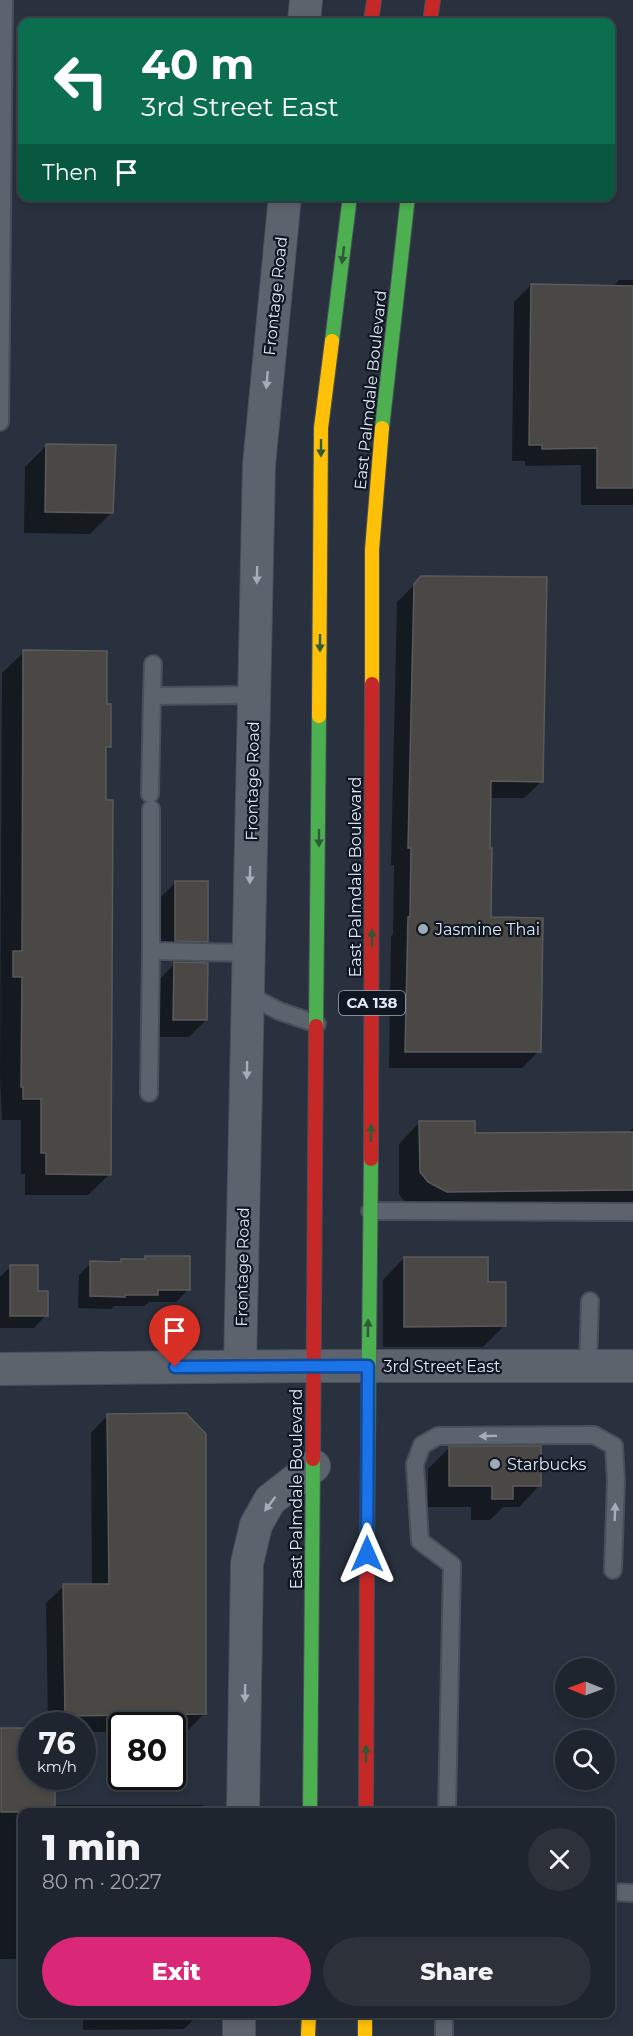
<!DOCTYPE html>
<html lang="en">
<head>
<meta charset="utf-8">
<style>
  :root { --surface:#1f252e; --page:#2c313a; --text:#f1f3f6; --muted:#a1a5aa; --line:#3c424a; --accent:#db2777 }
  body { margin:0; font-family:Montserrat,sans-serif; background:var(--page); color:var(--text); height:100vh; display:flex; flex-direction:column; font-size:22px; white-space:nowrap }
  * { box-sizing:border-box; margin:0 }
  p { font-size:20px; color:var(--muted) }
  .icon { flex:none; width:33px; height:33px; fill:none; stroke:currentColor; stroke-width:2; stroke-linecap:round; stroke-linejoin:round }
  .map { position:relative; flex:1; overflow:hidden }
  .side { position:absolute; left:18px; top:1808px; width:597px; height:210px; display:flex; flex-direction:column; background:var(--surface); border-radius:12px; box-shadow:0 3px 9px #0003,0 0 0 2px var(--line) }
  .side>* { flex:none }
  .hud { position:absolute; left:18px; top:18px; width:597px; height:183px; border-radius:12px; box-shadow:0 3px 9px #0003,0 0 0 2px var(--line); background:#0b6e4f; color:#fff; overflow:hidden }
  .needle { width:39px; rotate:271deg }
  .buttons { position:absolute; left:555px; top:1658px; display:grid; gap:12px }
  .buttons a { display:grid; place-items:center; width:60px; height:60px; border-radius:50%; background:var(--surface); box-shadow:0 3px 9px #0003,0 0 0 2px var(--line); font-size:30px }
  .speed { position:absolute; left:18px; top:1712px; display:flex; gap:12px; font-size:30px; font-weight:700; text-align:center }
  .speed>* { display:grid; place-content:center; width:78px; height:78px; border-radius:50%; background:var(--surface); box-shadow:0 3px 9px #0003,0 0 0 2px var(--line); line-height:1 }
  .speed small { font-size:15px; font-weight:400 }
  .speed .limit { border:3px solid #111; border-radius:9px; background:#fff; color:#111 }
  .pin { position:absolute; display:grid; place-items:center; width:51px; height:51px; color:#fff; margin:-62px -26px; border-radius:50% 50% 50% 0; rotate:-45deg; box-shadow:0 0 6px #0007 }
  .pin .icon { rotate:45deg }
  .me { position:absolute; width:66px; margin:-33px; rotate:0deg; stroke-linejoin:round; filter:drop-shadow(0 0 4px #0008) }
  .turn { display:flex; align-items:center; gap:21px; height:126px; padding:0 24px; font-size:27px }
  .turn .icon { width:78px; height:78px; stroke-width:2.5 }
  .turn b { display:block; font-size:42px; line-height:51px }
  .then { display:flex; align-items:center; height:57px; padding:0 24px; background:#0003; gap:12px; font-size:22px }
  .round { display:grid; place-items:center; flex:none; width:63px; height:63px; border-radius:32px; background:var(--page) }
  .overview { display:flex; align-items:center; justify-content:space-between; height:102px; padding:0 24px }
  h1 { font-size:36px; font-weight:800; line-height:45px }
  .primary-button { display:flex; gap:12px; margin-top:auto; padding:12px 24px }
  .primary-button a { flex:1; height:69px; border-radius:36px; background:var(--accent); color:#fff; font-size:24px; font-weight:800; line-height:69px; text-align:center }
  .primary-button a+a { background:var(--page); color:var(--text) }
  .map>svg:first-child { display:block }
  .shadow { fill:#0007 }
  .building { fill:#4a4845; stroke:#5a5a5b; stroke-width:1.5 }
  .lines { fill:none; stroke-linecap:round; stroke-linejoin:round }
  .lane-casing { stroke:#484f5a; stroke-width:20 }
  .street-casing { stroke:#484f5a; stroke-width:34 }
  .fast-casing { stroke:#484f5a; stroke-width:16 }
  .slow-casing { stroke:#484f5a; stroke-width:16 }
  .jam-casing { stroke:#484f5a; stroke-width:16 }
  .lane { stroke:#5c636c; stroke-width:16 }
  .street { stroke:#5c636c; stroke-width:32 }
  .fast { stroke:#4caf50; stroke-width:14 }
  .slow { stroke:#ffc107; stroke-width:14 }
  .jam { stroke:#c62828; stroke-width:14 }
  .oneway { fill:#2c5b36 }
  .oneway2 { fill:#a4adb9 }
  .route-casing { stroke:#114b97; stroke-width:15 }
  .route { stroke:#1a73e8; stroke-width:10 }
  .poi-dot { fill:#9fa9b7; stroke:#111721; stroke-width:2 }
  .labels { text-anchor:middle; stroke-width:4.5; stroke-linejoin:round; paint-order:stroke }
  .shield { fill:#111721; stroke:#a1aab8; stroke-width:1.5 }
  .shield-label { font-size:15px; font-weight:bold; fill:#dfe9f8 }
  .street-label { font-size:16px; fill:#dfe9f8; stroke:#111721 }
  .poi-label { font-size:16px; fill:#dfe9f8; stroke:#111721; text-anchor:start }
</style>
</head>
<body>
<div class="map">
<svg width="633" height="2036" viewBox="0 0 633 2036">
  <rect width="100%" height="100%" fill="#29313e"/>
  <g class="shadow">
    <path d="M619,280H633V505H581V465L525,466V461H512L514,302L531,285L613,287Z"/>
    <path d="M46,446L112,512L90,534L24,533L25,467Z"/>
    <path d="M422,577L542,781L524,798H490V918L539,1051L522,1068H389L391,936L393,934L394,865H391L397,602Z"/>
    <path d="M24,652L105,705L110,746L105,751L110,1174L88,1195H25V1174H21V1120H2L0,1075L2,673Z"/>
    <path d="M175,883L206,941L184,964L206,1020L189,1037H157L158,981L176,962H154V904Z"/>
    <path d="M420,1122L474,1134L628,1133L633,1128V1211L406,1203L399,1194V1144Z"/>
    <path d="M146,1258L188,1290L176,1302H149L144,1306H114L111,1309L78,1308L79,1275L91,1263H119L122,1260H143Z"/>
    <path d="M404,1258L487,1284L504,1326L483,1347H383V1280Z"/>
    <path d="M10,1267L36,1293L46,1315L34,1328H0V1277Z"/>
    <path d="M108,1415L204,1714L187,1731H172V1725H122V1732H82V1725H48L46,1603L64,1586L92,1585L91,1433Z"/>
    <path d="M449,1448L540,1485L519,1507H503L490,1520H471V1507H428V1469Z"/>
    <path d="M0,1730H32V1776H54V1805H203V1812H22V1959H0Z"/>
    <path d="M83,2013H200L184,2029L83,2030Z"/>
  </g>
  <g class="building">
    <path d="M531,284L633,286V488H597V448L542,449V445H529Z"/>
    <path d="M46,444L116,445L113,513L45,512Z"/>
    <path d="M421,576L547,577L543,782L491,781L490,848H492L491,917L543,918L541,1052H405L408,917H410L411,848H408L414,584Z"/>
    <path d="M23,650L107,651V704H111V747H106V800H113L111,1175L46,1174V1153H41V1099H23V1087H21L22,977H13V951H22Z"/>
    <path d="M175,881H208V942L175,941Z"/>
    <path d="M174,962L208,963L207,1020H173Z"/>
    <path d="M419,1121H475V1133L633,1132V1190L447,1192L428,1182L420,1172Z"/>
    <path d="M145,1256H190V1290H158V1295H125V1297L90,1296V1261L121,1262V1259H145Z"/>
    <path d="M404,1257H488V1282H506V1326L404,1327Z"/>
    <path d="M10,1265H38V1291H48V1316H10Z"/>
    <path d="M186,1413L206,1434V1714L65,1716L63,1584H109L107,1414Z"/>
    <path d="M449,1446H541V1486H513V1499H492V1486H449Z"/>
    <path d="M1,1728H32V1776H55V1812H1Z"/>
  </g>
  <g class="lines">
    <defs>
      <g id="lane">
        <path d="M0,422L4,0"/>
        <path d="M152,696L153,664"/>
        <path d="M150,794L152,696L254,695"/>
        <path d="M151,809V951L249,953"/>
        <path d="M248,995L279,1011L317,1024"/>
        <path d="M149,1093L151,951"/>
        <path d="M370,1211L633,1212"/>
        <path d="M588,1366L590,1301"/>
        <path d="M447,1812L452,1565L420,1541L415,1464L422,1445L438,1436L594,1435L614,1446L616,1481L613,1570"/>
        <path d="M610,1892L633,1893"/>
        <path d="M444,2036V2013"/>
      </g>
      <g id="street">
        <path d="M304,22L306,0"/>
        <path d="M240,1366L259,465L285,196"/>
        <path d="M0,1369L313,1366H633"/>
        <path d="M243,1812L247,1563L256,1525L270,1500L314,1466"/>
        <path d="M239,2036V2013"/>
      </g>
      <g id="fast">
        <path d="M332,341L350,196"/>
        <path d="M382,428L408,196"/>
        <path d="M316,1026L319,716"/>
        <path d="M367,1547L371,1159"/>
        <path d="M310,1812L313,1459"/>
      </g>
      <g id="slow">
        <path d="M372,684V550L382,428"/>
        <path d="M319,716L321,428L332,341"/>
        <path d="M365,2013V2036"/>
        <path d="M308,2036L309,2013"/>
      </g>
      <g id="jam">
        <path d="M371,22L374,0"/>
        <path d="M430,22L433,0"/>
        <path d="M371,1159L372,684"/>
        <path d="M313,1459L316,1026"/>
        <path d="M366,1812L367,1547"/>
      </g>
    </defs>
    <use href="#lane" class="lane-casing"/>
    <use href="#street" class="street-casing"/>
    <use href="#fast" class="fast-casing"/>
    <use href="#slow" class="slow-casing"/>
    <use href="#jam" class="jam-casing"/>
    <use href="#lane" class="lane"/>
    <use href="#street" class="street"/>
    <use href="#fast" class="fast"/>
    <use href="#slow" class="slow"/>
    <use href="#jam" class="jam"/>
  </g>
  <defs><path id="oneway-solid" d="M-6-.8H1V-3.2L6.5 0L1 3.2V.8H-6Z" transform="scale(1.5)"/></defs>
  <g class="oneway">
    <use href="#oneway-solid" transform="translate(343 255) rotate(97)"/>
    <use href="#oneway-solid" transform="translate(321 448) rotate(90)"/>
    <use href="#oneway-solid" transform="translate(320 643) rotate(90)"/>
    <use href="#oneway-solid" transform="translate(319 838) rotate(90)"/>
    <use href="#oneway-solid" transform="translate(372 938) rotate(-90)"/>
    <use href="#oneway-solid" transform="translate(371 1133) rotate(-89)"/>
    <use href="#oneway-solid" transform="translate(368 1328) rotate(-89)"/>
    <use href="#oneway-solid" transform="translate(366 1754) rotate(-90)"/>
  </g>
  <g class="oneway2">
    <use href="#oneway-solid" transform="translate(267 380) rotate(95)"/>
    <use href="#oneway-solid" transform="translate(257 575) rotate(91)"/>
    <use href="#oneway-solid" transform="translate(250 875) rotate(91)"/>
    <use href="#oneway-solid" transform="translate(247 1070) rotate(91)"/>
    <use href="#oneway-solid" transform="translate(488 1436) rotate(179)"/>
    <use href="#oneway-solid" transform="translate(270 1504) rotate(127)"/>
    <use href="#oneway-solid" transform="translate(615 1512) rotate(-88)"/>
    <use href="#oneway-solid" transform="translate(245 1693) rotate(91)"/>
  </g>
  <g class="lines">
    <defs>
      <path id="route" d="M175,1367L368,1366L367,1554"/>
    </defs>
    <use href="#route" class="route-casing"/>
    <use href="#route" class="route"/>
  </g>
  <g class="poi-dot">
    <circle cx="423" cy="929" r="6"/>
    <circle cx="495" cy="1464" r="6"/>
  </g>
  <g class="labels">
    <rect class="shield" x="339" y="991" width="66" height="24" rx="4.5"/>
    <g class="shield-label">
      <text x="372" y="1008">CA 138</text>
    </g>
    <g class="street-label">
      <text transform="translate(275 296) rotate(-84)" y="6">Frontage Road</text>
      <text transform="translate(370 390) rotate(-84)" y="6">East Palmdale Boulevard</text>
      <text transform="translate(252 781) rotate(-89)" y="6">Frontage Road</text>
      <text transform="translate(355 877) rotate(-90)" y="6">East Palmdale Boulevard</text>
      <text transform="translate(242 1267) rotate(-89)" y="6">Frontage Road</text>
      <text x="442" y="1372">3rd Street East</text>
      <text transform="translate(296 1489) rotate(-90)" y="6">East Palmdale Boulevard</text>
    </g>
    <g class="poi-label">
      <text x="435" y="935">Jasmine Thai</text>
      <text x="507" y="1470">Starbucks</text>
    </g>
  </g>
</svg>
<div class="buttons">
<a><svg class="needle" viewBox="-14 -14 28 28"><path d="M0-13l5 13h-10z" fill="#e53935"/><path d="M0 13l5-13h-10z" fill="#a1a5aa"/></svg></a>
<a><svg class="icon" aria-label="search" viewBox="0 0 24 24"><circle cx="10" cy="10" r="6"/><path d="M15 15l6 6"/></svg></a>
</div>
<div class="speed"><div>76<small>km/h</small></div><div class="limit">80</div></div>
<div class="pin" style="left:175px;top:1367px;background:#d93025"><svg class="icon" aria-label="arrive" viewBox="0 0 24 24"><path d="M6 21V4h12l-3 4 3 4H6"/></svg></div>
<svg class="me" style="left:367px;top:1554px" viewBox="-20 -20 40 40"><path d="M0-17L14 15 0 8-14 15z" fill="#1a73e8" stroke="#fff" stroke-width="4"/></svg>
<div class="hud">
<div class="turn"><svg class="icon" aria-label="left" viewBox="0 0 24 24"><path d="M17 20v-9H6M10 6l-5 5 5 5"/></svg><div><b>40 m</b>3rd Street East</div></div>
<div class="then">Then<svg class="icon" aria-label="arrive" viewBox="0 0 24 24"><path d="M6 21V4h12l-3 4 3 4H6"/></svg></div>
</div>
<section class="side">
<div class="overview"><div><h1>1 min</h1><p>80 m · 20:27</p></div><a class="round"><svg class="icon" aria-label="close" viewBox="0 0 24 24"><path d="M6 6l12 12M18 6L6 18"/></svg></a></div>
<div class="primary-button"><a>Exit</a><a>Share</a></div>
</section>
</div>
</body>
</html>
